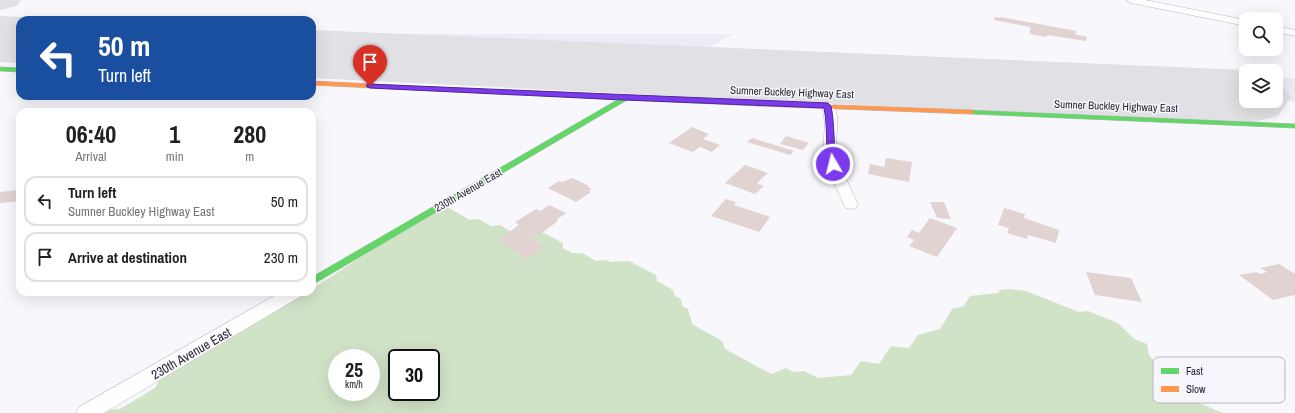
<!DOCTYPE html>
<html lang="en">
<head>
<meta charset="utf-8">
<style>
  :root { --surface:#fff; --page:#f6f6f6; --text:#202124; --muted:#757577; --line:#e0e0e0 }
  body { margin:0; font-family:"Archivo Narrow",sans-serif; background:var(--page); color:var(--text); height:100vh; display:flex; flex-direction:column; font-size:15px; white-space:nowrap }
  * { box-sizing:border-box; margin:0 }
  p { font-size:13px; color:var(--muted) }
  .icon { flex:none; width:22px; height:22px; fill:none; stroke:currentColor; stroke-width:2; stroke-linecap:round; stroke-linejoin:round }
  .map { position:relative; flex:1; overflow:hidden }
  .panel { position:absolute; left:16px; top:108px; width:300px; height:188px; display:flex; flex-direction:column; background:var(--surface); border-radius:12px; box-shadow:0 4px 16px #0002 }
  .panel>* { flex:none }
  .top-card { position:absolute; left:16px; top:16px; width:300px; height:84px; border-radius:12px; box-shadow:0 4px 16px #0002; background:#1a4fa0; color:#fff; overflow:hidden }
  .controls { position:absolute; left:1239px; top:12px; display:grid; gap:8px }
  .controls a { display:grid; place-items:center; width:44px; height:44px; border-radius:8px; background:var(--surface); box-shadow:0 4px 16px #0002; font-size:20px }
  .speed { position:absolute; left:328px; top:349px; display:flex; gap:8px; font-size:20px; font-weight:700; text-align:center }
  .speed>* { display:grid; place-content:center; width:52px; height:52px; border-radius:50%; background:var(--surface); box-shadow:0 4px 16px #0002; line-height:1 }
  .speed small { font-size:10px; font-weight:400 }
  .speed .limit { border:2px solid #111; border-radius:6px; background:#fff; color:#111 }
  .pin { position:absolute; display:grid; place-items:center; width:34px; height:34px; color:#fff; margin:-41px -17px; border-radius:50% 50% 50% 0; rotate:-45deg; box-shadow:0 0 4px #0007 }
  .pin .icon { rotate:45deg }
  .me { position:absolute; width:44px; margin:-22px; rotate:352deg; stroke-linejoin:round; filter:drop-shadow(0 0 3px #0008) }
  .turn { display:flex; align-items:center; gap:14px; height:84px; padding:0 16px; font-size:18px }
  .turn .icon { width:52px; height:52px; stroke-width:2.5 }
  .turn b { display:block; font-size:28px; line-height:34px }
  .eta { display:flex; justify-content:space-evenly; align-items:center; height:68px; text-align:center }
  .eta b { font-size:24px; font-weight:700; line-height:28px }
  ul { padding:0; list-style:none }
  li { display:flex; align-items:center; gap:12px; height:50px; margin:0 8px 6px; padding:0 8px; border:2px solid var(--line); border-radius:12px }
  li div { flex:1 }
  li b { display:block; font-size:15px }
  li em { font-style:normal }
  .map>svg:first-child { display:block }
  .built { fill:#edebf6 }
  .forest { fill:#d1e3c7; fill-rule:evenodd }
  .lines { fill:none; stroke-linecap:round; stroke-linejoin:round }
  .taxiway { fill:#e1e0e4; fill-rule:evenodd }
  .runway { fill:#e1e0e4; fill-rule:evenodd }
  .building { fill:#e1d3d2 }
  .street-casing { stroke:#bdbac2; stroke-width:1 }
  .fast-casing { stroke:#bdbac2; stroke-width:1 }
  .slow-casing { stroke:#bdbac2; stroke-width:1 }
  .street { fill:#fefefe; fill-rule:evenodd }
  .fast { fill:#63d668; fill-rule:evenodd }
  .slow { fill:#ff974d; fill-rule:evenodd }
  .route { fill:#7c3aed; stroke:#51269a }
  .labels { text-anchor:middle; stroke-width:3; stroke-linejoin:round; paint-order:stroke }
  .street-label { font-size:11px; fill:#2b2834; stroke:#f7f6fc }
  .near-street-label { font-size:13px; fill:#2b2834; stroke:#f7f6fc }
  .key { fill:#f7f6fc; stroke:#bab8c0; stroke-width:1 }
  .key-label { font-size:11px; fill:#2b2834 }
</style>
</head>
<body>
<div class="map">
<svg width="1295" height="413" viewBox="0 0 1295 413">
  <rect width="100%" height="100%" fill="#f8f7fb"/>
  <g class="built">
    <path d="M0,34L20,35V44L0,43Z"/>
    <path d="M312,34H733L691,57L1246,77V99L312,57Z"/>
    <path d="M1276,78H1295V101L1276,100Z"/>
  </g>
  <path class="forest" d="M442,204L470,220L478,219L491,226L500,225L513,233H544L563,243V248L572,253H582L596,261L606,260L611,262L629,261L656,275L657,281L673,290L675,296L681,299L682,306L688,309L692,324L722,341L725,349L771,374L786,368L793,372L804,371L818,378L851,375L861,361L879,364L891,346L909,348L918,335L940,329L953,308L963,307L970,296L998,293L1000,290L1009,289L1026,291L1079,312L1088,311L1118,323L1134,339L1147,344L1149,355L1157,364L1153,378L1161,387L1223,413H101L107,410L120,409L155,388L160,379L308,292H312V289ZM337,358H371V392H337ZM397,358H431V392H397Z"/>
  <g class="lines">
    <path class="taxiway" d="M0,0H21L17,6L0,10Z"/>
    <g class="runway">
      <path d="M0,16L20,17L33,20H20V63L0,62Z"/>
      <path d="M312,30L1246,70L1250,71H1246V101H1276V77L1291,97L1278,116L1246,124L312,78Z"/>
    </g>
  </g>
  <g class="building">
    <path d="M995,17L1000,18L1001,17L1076,31L1075,34L1087,37L1086,41L1047,35L1046,37L1030,34V27L999,21L994,20Z"/>
    <path d="M692,127L709,134L703,139L720,145L712,152L700,147L693,152L669,143Z"/>
    <path d="M786,136L809,143L803,150L780,144Z"/>
    <path d="M752,138L794,151L790,155L747,142Z"/>
    <path d="M886,158L912,162L909,182L868,174L870,164L884,167Z"/>
    <path d="M745,165L768,173L757,183L764,186L755,194L725,183Z"/>
    <path d="M572,178L589,186L588,187L592,189L589,191L591,192L576,202L548,188L559,181L562,182Z"/>
    <path d="M20,190V201L0,203V192Z"/>
    <path d="M726,199L736,202L734,205L770,217L759,232L711,216Z"/>
    <path d="M930,202H944L951,219L937,218Z"/>
    <path d="M549,205L566,213L556,220L558,221L539,235L536,234L530,238L545,246L527,259L497,240L519,225L515,222L536,209L540,211Z"/>
    <path d="M1004,208L1025,214L1024,218L1059,230L1056,243L1028,235L1027,239L1007,233L1009,228L998,225Z"/>
    <path d="M930,218L957,228L937,257L909,246L914,240L907,237L912,230L919,233Z"/>
    <path d="M1279,264L1295,274V295L1273,300L1239,275L1257,272L1260,274L1267,272L1260,268Z"/>
    <path d="M1086,272L1131,278L1142,302L1095,295Z"/>
  </g>
  <g class="lines">
    <defs>
      <g id="street">
        <path d="M1126,0H1145L1246,20V26L1131,3Z"/>
        <path d="M1276,26L1295,30V36L1276,32Z"/>
        <path d="M828,102L832,103C842,117 834,137 837,153C841,171 851,188 858,205L856,208L851,209L846,208L844,205L826,164L823,151L825,123L822,106L824,103Z"/>
        <path d="M281,292H304L301,296L104,413H76L79,407Z"/>
      </g>
      <g id="fast">
        <path d="M0,67L20,68V72L0,71Z"/>
        <path d="M516,91L761,102L765,104L761,106L627,100L312,285V277L617,100L514,94L512,93Z"/>
        <path d="M968,110L1295,124V128L971,114L967,112Z"/>
      </g>
      <g id="slow">
        <path d="M312,81L516,91L520,93L516,95L312,85Z"/>
        <path d="M758,102L971,110L975,112L971,114L761,106H758Z"/>
      </g>
    </defs>
    <use href="#street" class="street-casing"/>
    <use href="#fast" class="fast-casing"/>
    <use href="#slow" class="slow-casing"/>
    <use href="#street" class="street"/>
    <use href="#fast" class="fast"/>
    <use href="#slow" class="slow"/>
  </g>
  <path class="route" d="M367,84L828,103L831,106C835,125 833,145 837,164L833,167L829,164C825,145 828,127 824,108L625,100L370,88L367,87Z"/>
  <g class="labels">
    <g class="street-label">
      <text transform="translate(792 92) rotate(2)" y="4">Sumner Buckley Highway East</text>
      <text transform="translate(1116 106) rotate(2)" y="4">Sumner Buckley Highway East</text>
      <text transform="translate(468 190) rotate(-30)" y="4">230th Avenue East</text>
    </g>
    <g class="near-street-label">
      <text transform="translate(191 353) rotate(-30)" y="5">230th Avenue East</text>
    </g>
  </g>
  <rect x="1153" y="357" width="132" height="46" rx="6" class="key"/>
  <rect x="1161" y="368" width="18" height="6" fill="#63d668"/>
  <rect x="1161" y="386" width="18" height="6" fill="#ff974d"/>
  <g class="key-label">
    <text x="1186" y="375">Fast</text>
    <text x="1186" y="393">Slow</text>
  </g>
</svg>
<div class="controls">
<a><svg class="icon" aria-label="search" viewBox="0 0 24 24"><circle cx="10" cy="10" r="6"/><path d="M15 15l6 6"/></svg></a>
<a><svg class="icon" aria-label="layers" viewBox="0 0 24 24"><path d="M12 4l9 5-9 5-9-5zM3 14l9 5 9-5"/></svg></a>
</div>
<div class="speed"><div>25<small>km/h</small></div><div class="limit">30</div></div>
<div class="pin" style="left:370px;top:86px;background:#d93025"><svg class="icon" aria-label="arrive" viewBox="0 0 24 24"><path d="M6 21V4h12l-3 4 3 4H6"/></svg></div>
<svg class="me" style="left:833px;top:164px" viewBox="-20 -20 40 40"><circle r="17" fill="#7c3aed" stroke="#fff" stroke-width="3"/><path d="M0-11L8 9 0 5-8 9z" fill="#fff"/></svg>
<div class="top-card">
<div class="turn"><svg class="icon" aria-label="left" viewBox="0 0 24 24"><path d="M17 20v-9H6M10 6l-5 5 5 5"/></svg><div><b>50 m</b>Turn left</div></div>
</div>
<section class="panel">
<div class="eta">
<div><b>06:40</b><p>Arrival</p></div>
<div><b>1</b><p>min</p></div>
<div><b>280</b><p>m</p></div>
</div>
<ul>
<li><svg class="icon" aria-label="left" viewBox="0 0 24 24"><path d="M17 20v-9H6M10 6l-5 5 5 5"/></svg><div><b>Turn left</b><p>Sumner Buckley Highway East</p></div><em>50 m</em></li>
<li><svg class="icon" aria-label="arrive" viewBox="0 0 24 24"><path d="M6 21V4h12l-3 4 3 4H6"/></svg><div><b>Arrive at destination</b></div><em>230 m</em></li>
</ul>
</section>
</div>
</body>
</html>
